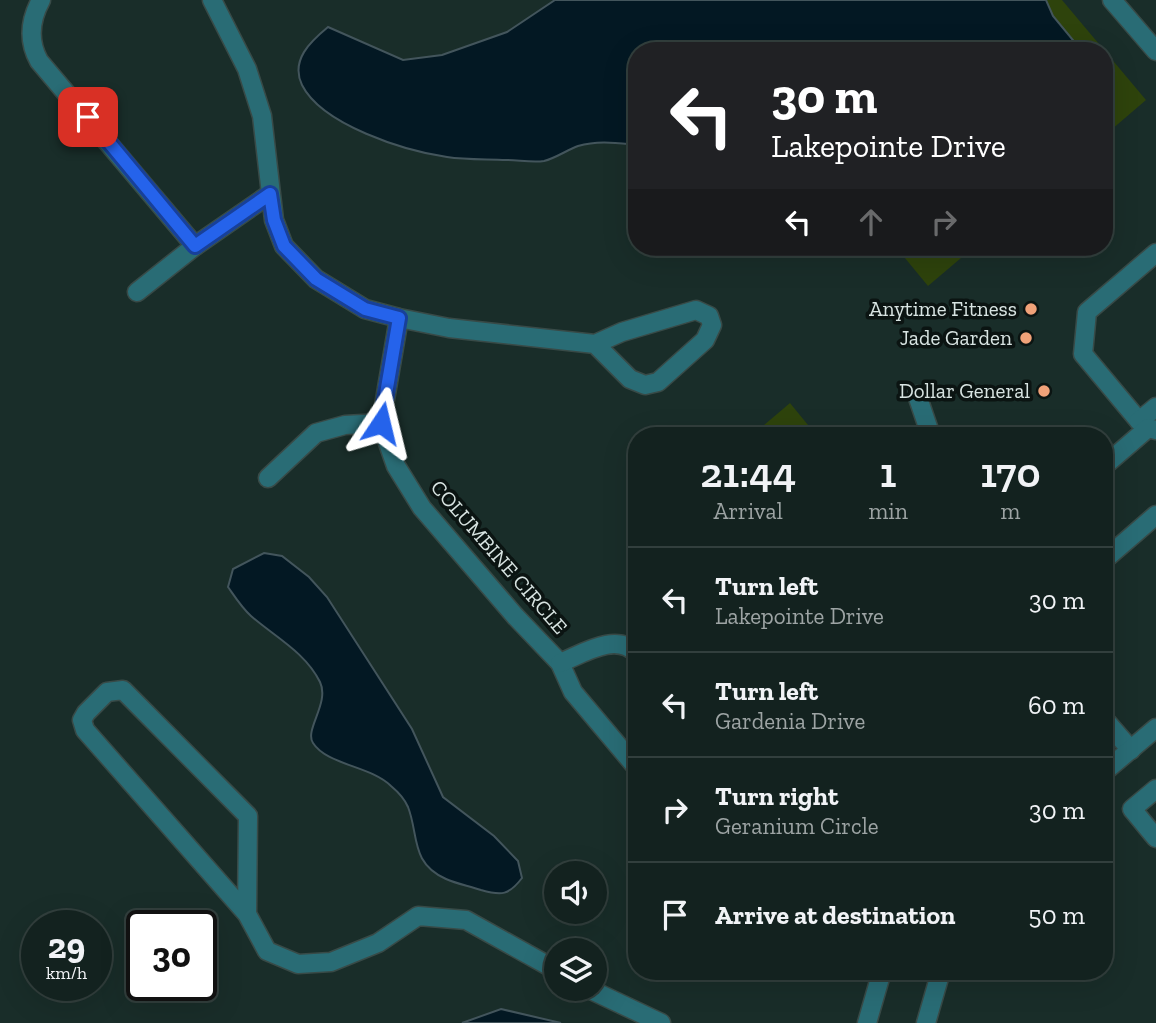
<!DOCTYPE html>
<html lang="en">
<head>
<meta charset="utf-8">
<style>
  :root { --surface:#13221f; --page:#1c2a28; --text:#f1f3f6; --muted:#9da4a4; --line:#323f3d }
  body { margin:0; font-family:"Zilla Slab",serif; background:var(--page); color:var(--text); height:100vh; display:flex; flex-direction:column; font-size:26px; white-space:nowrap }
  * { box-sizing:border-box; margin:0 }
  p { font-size:23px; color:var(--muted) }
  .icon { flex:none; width:38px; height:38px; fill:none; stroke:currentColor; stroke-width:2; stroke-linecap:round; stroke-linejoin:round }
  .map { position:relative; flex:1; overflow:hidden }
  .details { position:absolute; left:628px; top:427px; width:485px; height:553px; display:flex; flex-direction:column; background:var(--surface); border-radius:28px; box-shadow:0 7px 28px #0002,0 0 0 2px var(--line) }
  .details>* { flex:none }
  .guide { position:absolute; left:628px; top:42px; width:485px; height:214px; border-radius:28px; box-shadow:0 7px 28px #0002,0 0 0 2px var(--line); background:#202124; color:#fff; overflow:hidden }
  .buttons { position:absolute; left:544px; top:861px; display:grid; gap:14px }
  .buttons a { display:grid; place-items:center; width:63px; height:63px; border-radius:50%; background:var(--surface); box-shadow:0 7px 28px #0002,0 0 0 2px var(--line); font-size:35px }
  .speed { position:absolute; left:21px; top:910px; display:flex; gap:14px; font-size:35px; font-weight:700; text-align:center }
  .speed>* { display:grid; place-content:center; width:91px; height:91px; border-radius:50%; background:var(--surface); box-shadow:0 7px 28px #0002,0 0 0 2px var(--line); line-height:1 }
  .speed small { font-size:18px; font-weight:400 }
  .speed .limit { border:4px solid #111; border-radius:10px; background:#fff; color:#111 }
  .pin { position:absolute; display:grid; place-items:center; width:60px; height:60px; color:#fff; margin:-30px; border-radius:14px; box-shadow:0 4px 10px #0006 }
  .me { position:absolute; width:77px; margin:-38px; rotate:10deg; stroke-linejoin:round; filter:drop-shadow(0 0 5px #0008) }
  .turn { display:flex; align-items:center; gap:24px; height:147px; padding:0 28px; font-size:32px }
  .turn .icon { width:91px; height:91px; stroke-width:2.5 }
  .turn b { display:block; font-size:49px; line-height:60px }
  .lanes { display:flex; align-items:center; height:66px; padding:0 28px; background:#0003; justify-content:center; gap:35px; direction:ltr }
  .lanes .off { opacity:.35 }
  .eta { display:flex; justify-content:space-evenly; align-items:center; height:119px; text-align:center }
  .eta b { font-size:42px; font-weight:600; line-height:49px }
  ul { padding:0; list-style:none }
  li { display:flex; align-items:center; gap:21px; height:105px; padding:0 28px; border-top:2px solid var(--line) }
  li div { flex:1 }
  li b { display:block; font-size:26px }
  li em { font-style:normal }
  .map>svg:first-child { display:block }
  .green { fill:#2e430c }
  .water { fill:#031823; stroke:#43555c; stroke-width:2 }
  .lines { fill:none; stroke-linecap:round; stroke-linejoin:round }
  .minor-casing { stroke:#384a47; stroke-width:21 }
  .minor { stroke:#296c75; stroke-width:18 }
  .route-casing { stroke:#184099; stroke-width:18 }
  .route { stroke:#2563eb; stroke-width:12 }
  .poi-dot { fill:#f0a279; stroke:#0b1412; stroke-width:2.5 }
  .labels { text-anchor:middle; stroke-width:7; stroke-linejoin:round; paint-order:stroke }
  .poi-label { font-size:21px; fill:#d8e4e2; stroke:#0b1412; text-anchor:end }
  .street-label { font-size:21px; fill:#d8e4e2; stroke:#0b1412 }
</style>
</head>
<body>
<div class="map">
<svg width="1156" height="1023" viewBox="0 0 1156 1023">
  <rect width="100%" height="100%" fill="#192d29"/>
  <g class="green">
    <path d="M1046,0H1062L1146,100L1104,136V51H1082L1053,16Z"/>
    <path d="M918,247H974L928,286L900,252L908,255Z"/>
    <path d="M790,403L817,436H751Z"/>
  </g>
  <g class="water">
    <path d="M555,0H1046L1053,16L1082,51H637V145C617,143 598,140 578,146C567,150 556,158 544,161C533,163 518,160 506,160C487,159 466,160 447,157C405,151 322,125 302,85C290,60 311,41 328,27L403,60L442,55L507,32Z"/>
    <path d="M264,553L282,556L309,577L327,597L412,729L443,797L494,836L518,861L522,878C509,895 502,896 481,890C470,886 457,884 446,879C410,863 419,835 408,807C405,800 397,791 391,786C371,766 327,765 313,743C304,730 330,703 320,682C305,652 275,637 251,616C242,608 235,597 228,587L233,569Z"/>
    <path d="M501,1009L561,1023H462Z"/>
  </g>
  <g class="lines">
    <defs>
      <g id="minor">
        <path d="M41,0C30,20 28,41 39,61L195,246"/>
        <path d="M212,0L247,69L262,116L274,220L284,246L316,279L365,309L399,318L449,328L595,344L622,332L696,310L709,316L712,325L705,340L658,382L645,385L630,379L595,344"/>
        <path d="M1112,0L1156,51"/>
        <path d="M1156,253L1087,312L1083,354L1139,421L1148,428L1156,430"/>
        <path d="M137,292L195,246L270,194"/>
        <path d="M399,318L381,423L396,466L422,508L515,616L560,663L573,692L637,768"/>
        <path d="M917,395L931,436"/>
        <path d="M1139,421L1156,407"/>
        <path d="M1104,466L1148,428"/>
        <path d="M268,478L316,433L345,425L381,423"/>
        <path d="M1104,560L1156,515"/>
        <path d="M560,663C582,654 617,631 637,654"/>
        <path d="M1104,719L1131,750"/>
        <path d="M1104,772L1156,728"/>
        <path d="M1156,789L1132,809L1156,838"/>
        <path d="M247,914L85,730L82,720L86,713L107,692L123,690L248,816L247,914L267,951L298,964L331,962L378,943L418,916L466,920L556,970"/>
        <path d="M589,989L661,1023"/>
        <path d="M867,1023L882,971"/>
        <path d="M926,1023L941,971"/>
      </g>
    </defs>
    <use href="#minor" class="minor-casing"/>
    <use href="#minor" class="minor"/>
  </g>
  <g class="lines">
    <defs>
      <path id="route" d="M88,117L195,246L270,194L274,220L284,246L316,279L365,309L399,318L381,423"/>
    </defs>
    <use href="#route" class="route-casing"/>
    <use href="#route" class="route"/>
  </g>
  <g class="poi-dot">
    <circle cx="1031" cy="309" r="7"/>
    <circle cx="1026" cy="338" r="7"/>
    <circle cx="1044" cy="391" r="7"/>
  </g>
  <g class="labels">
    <g class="poi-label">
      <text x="1017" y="316">Anytime Fitness</text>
      <text x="1012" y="345">Jade Garden</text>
      <text x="1030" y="398">Dollar General</text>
    </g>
    <g class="street-label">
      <text transform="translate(499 557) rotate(49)" y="7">COLUMBINE CIRCLE</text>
    </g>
  </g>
</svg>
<div class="buttons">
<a><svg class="icon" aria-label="sound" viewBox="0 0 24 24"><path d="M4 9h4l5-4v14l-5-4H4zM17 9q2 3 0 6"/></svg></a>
<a><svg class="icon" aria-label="layers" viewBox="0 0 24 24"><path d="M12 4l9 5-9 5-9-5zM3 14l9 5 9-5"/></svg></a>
</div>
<div class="speed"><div>29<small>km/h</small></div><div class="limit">30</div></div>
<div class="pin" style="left:88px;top:117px;background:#d93025"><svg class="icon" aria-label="arrive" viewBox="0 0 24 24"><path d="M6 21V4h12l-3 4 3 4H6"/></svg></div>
<svg class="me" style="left:381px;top:423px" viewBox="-20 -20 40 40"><path d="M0-17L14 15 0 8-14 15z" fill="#2563eb" stroke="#fff" stroke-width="4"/></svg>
<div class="guide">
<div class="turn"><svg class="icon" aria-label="left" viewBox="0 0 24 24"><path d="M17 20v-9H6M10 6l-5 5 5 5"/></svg><div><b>30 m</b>Lakepointe Drive</div></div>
<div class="lanes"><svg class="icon" aria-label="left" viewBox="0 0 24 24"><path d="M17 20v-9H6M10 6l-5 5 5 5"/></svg><svg class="icon off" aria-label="ahead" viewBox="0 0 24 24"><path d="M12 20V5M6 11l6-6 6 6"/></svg><svg class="icon off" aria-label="right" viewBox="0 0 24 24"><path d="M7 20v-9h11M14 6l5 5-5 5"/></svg></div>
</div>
<section class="details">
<div class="eta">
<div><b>21:44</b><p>Arrival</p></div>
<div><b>1</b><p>min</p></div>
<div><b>170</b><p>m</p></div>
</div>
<ul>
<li><svg class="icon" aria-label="left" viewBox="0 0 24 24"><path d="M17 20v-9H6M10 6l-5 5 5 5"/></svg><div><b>Turn left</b><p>Lakepointe Drive</p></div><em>30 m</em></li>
<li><svg class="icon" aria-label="left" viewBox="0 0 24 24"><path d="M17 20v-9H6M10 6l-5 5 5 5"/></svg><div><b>Turn left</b><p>Gardenia Drive</p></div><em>60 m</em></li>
<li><svg class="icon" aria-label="right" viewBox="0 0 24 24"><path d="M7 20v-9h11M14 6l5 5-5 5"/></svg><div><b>Turn right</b><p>Geranium Circle</p></div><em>30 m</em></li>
<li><svg class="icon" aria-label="arrive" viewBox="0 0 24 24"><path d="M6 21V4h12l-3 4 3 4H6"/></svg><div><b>Arrive at destination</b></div><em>50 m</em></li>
</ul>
</section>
</div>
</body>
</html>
